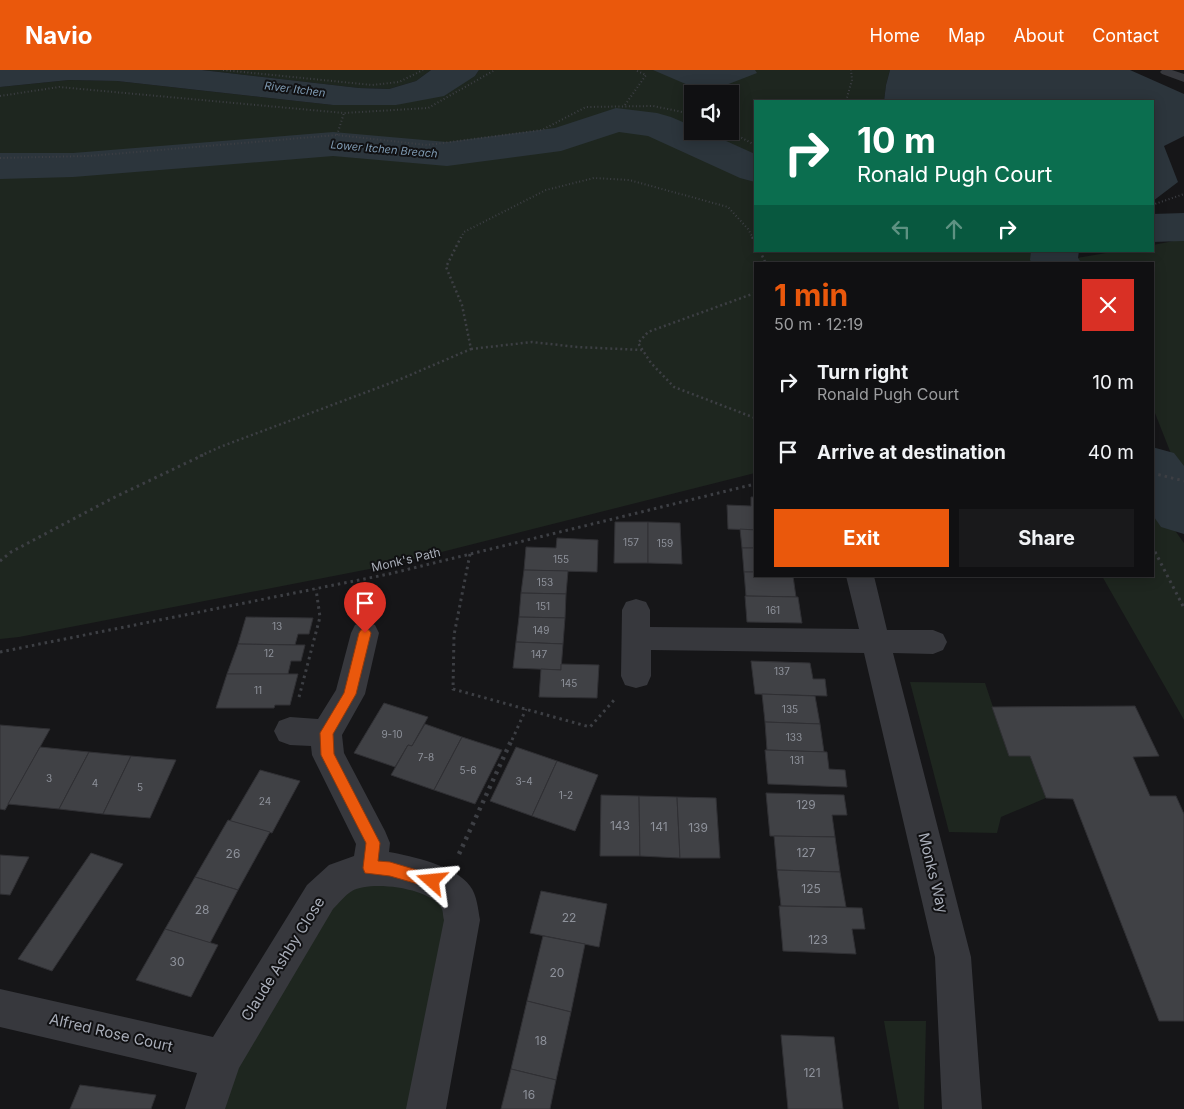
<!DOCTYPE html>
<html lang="en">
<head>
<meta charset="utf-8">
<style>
  :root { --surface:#101012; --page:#19191b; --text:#f1f3f6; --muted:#9c9d9f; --line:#303032; --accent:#ea580c }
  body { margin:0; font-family:Inter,sans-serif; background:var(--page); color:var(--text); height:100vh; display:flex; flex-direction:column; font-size:19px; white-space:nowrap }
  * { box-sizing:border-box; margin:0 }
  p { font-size:16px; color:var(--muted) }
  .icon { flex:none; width:28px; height:28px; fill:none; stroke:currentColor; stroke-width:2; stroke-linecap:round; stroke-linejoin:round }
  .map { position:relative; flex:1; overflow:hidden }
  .side { position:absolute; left:754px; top:192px; width:400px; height:315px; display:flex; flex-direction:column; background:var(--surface); border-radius:0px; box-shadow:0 2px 12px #0003,0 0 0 1px var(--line) }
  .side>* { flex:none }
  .guide { position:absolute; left:754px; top:30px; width:400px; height:152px; border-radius:0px; box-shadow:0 2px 12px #0003,0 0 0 1px var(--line); background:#0b6e4f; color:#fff; overflow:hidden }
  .controls { position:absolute; left:684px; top:15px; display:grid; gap:10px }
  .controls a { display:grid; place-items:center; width:55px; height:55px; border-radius:0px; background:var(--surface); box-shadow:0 2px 12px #0003,0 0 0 1px var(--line); font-size:25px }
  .pin { position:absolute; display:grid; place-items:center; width:42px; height:42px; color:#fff; margin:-51px -21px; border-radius:50% 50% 50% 0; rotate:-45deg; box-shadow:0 0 5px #0007 }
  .pin .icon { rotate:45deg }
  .me { position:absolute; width:55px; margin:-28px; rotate:288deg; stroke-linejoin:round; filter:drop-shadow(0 0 4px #0008) }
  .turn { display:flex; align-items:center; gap:18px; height:105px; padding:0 20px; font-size:22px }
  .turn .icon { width:65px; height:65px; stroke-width:2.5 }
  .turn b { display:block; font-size:35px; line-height:42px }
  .lanes { display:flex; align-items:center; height:48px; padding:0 20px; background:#0003; justify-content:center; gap:25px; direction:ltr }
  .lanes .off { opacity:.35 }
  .round { display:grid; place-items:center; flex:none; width:52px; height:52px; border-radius:0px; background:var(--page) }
  .headline { display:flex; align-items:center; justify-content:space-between; height:85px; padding:0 20px }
  h1 { font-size:30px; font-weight:700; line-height:38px; color:var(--accent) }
  .action { display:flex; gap:10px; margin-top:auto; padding:10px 20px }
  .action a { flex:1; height:58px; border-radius:0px; background:var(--accent); color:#fff; font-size:20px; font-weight:700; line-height:58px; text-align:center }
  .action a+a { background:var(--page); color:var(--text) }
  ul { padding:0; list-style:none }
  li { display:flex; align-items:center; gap:15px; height:70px; padding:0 20px }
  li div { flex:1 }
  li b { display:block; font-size:19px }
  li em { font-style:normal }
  header { display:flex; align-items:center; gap:30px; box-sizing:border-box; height:70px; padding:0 25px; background:var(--accent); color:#fff }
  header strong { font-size:24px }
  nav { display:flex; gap:28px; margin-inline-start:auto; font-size:18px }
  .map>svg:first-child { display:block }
  .green { fill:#1e261f; fill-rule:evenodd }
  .water { fill:#2c353c }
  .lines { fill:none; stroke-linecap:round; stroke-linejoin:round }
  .river { fill:#2c353c; fill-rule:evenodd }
  .building { fill:#404145; stroke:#303034 }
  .path-far3 { stroke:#3d3f44; stroke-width:2; stroke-dasharray:1 2.5; stroke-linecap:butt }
  .path-far2 { stroke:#3d3f44; stroke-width:2.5; stroke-dasharray:2 3; stroke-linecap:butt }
  .path-far1 { stroke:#3d3f44; stroke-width:3; stroke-dasharray:2.5 4; stroke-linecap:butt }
  .path { stroke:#3d3f44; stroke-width:4.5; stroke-dasharray:3 5; stroke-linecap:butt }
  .service { fill:#37383d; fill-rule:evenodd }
  .minor { fill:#37383d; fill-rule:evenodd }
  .route { fill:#ea580c; stroke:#983908 }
  .labels { text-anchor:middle; stroke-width:4; stroke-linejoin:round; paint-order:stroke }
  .number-label { font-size:10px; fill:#8e929b }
  .far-water-label { font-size:11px; font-style:italic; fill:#7f9bb3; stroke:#111113 }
  .street-label { font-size:12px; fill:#a8adb8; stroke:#111113 }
  .near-number-label { font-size:12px; fill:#8e929b }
  .near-street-label { font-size:15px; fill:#a8adb8; stroke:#111113 }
</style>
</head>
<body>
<header>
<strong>Navio</strong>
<nav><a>Home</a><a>Map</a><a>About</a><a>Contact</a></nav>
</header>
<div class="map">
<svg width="1184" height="1039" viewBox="0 0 1184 1039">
  <rect width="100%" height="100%" fill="#161618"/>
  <g class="green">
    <path d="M202,0H431L416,11L389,19L359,18Z"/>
    <path d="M479,0H890L886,15L884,31H755V181H1035L1039,194H755V403L390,495L19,567L0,569V17L69,10L117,11L333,35H396L475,6ZM692,24H730V61H692Z"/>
    <path d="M1184,169V401L1177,399L1153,338L1152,194H1070L1065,190L1118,181H1152L1153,175Z"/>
    <path d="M1153,433L1163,444L1184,473V650L1102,506H1152Z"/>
    <path d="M910,612L985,613L1009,685L1030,686L1046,728L1001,747L997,763L949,762Z"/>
    <path d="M368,811C386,813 432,819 442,835C446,841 444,852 444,859L409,1039H218L230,1009L329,834Z"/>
    <path d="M884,951H926L924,1039H899Z"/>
  </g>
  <g class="water">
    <path d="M0,0H202L359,18L389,19L416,11L431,0H479L475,6L444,26L396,35H333L117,11L69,10L0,17Z"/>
    <path d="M653,0H755L757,3L726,15H688Z"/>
    <path d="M890,0H1130L1184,24V66L1164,76L1178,112L1153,131L1152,31H884L886,15Z"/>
  </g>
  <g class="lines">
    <g class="river">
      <path d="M616,38L657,43L671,47L692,56V61H704L755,84V112L740,108L648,66L619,62L561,81L447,96L333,86L73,107L0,109V83H73L333,62L447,72L555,58Z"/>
      <path d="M1184,143V171L1152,172V144Z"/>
      <path d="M1031,181H1079L1078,188L1082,194H1033L1030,190Z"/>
      <path d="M1152,377L1174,383L1184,396V464L1161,457L1152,444Z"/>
    </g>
  </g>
  <g class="building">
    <path d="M751,427H755V460L728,459L727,435L751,436Z"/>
    <path d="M615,452H648V493H614Z"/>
    <path d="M648,452L680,453L682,494L648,493Z"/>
    <path d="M740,459L755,460V478H742Z"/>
    <path d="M557,468L598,470L597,502L524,500L526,477L556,478Z"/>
    <path d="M742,478H755V502H744Z"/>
    <path d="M524,500L568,501L566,524L521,523Z"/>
    <path d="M744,502H755V506H793L796,527L746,526Z"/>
    <path d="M521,523L566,524L565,548L519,547Z"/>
    <path d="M745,526L798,527L802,553L747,552Z"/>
    <path d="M246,547L313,548L309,564H298L295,575L238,574Z"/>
    <path d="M519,547L565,548L563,574L516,572Z"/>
    <path d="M516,572L563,574L561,600L513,598Z"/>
    <path d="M238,574L295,575H305L301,591H291L288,604H227Z"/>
    <path d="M751,591L810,593L813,609H825L827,626L755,624Z"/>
    <path d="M561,594L599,595L597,628L539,627L541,599L561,600Z"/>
    <path d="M227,604H298L290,635H275L274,638H216Z"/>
    <path d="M762,624L815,626L820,654L765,652Z"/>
    <path d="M384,633L428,647L412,676L408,675L395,697L354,683Z"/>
    <path d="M1135,636L1159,686L1133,687L1150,726H1176L1184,744V951H1159L1073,729L1046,728L1030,686H1009L992,637Z"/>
    <path d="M765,652L820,654L824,682L767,680Z"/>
    <path d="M425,654L462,667L434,720L391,705L408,675L412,676Z"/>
    <path d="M0,655L50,659L5,740L0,739Z"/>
    <path d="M462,667L502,680L475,734L434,720Z"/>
    <path d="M40,677L89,682L59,739L8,734Z"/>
    <path d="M516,677L557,691L532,746L490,731Z"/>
    <path d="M765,680L827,682L829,699L845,700L847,717L768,714Z"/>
    <path d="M89,682L131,686L103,744L59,739Z"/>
    <path d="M131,686L176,690L150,748L103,744Z"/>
    <path d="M557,691L598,705L575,761L532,746Z"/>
    <path d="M260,700L300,711L272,763L230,751Z"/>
    <path d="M766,723L844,725L847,745H832L835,767L770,766Z"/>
    <path d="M601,725L639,726L640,786H600Z"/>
    <path d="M639,726L677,727L680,788L640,786Z"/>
    <path d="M677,727L716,728L720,788H680Z"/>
    <path d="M228,750L270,762L238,820L195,807Z"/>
    <path d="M774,766L835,767L840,802L777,800Z"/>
    <path d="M91,783L123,794L52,901L18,889Z"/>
    <path d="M0,785L29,787L10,825L0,824Z"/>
    <path d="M777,800L840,802L846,837L781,836Z"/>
    <path d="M195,807L238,820L210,873L165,859Z"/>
    <path d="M541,821L607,834L599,877L530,863Z"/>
    <path d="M779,836L862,838L865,859H852L856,884L783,881Z"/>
    <path d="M165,859L218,875L191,927L136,910Z"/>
    <path d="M543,866L585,874L571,942L527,931Z"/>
    <path d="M527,931L571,942L556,1010L511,999Z"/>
    <path d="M781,965L834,967L843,1039H788Z"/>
    <path d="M511,999L556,1010L550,1039H501Z"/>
    <path d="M80,1015L156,1025L151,1039H70Z"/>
  </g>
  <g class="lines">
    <g class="path-far3">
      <path d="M223,0L372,15L399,12L423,0"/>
      <path d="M0,26L59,17L344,43L428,38L495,0"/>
      <path d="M846,31L852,10L851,0"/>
      <path d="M625,35L646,5L635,0"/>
      <path d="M729,61L755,75"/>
      <path d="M337,65L344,43"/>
      <path d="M0,88L89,86L337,65L427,75L542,60L586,37L653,36L692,44"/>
      <path d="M1152,135L1184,124"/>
      <path d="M461,168L464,162L546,120L594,108L629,110L728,137L748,159L753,168"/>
    </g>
    <g class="path-far2">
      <path d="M752,167L755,172"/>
      <path d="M760,181L766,194"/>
      <path d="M755,223L648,262L638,273L651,293L674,317L755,348"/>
      <path d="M471,279L532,272L577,277L642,280"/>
      <path d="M200,386L220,377L396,311L471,279L462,235L446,197L461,167"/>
    </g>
    <g class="path-far1">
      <path d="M1152,403L1184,411"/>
      <path d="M1152,476L1184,538"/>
      <path d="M470,484L454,565L453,619L590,657L615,629"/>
      <path d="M0,491L11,482L113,428L203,385"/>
      <path d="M0,582L389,504L755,414"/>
      <path d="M299,627L320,547L316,519"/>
      <path d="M512,670L526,639"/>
    </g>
    <path class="path" d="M459,784L512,669"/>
    <path class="service" d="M1162,0H1172L1184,4V12L1162,4L1160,2Z"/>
    <g class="minor">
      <path d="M846,506H874L887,560H933L943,564L947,572L943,580L933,584L893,583L971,887L982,1039H942L935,887L864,583L651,580V606L647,615L636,618L625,615L621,606L622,540L626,532L636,529L646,532L650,540V557L859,559Z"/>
      <path d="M365,551L375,555L379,563L365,624L342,665L344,683L385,761L390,773L389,782C412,786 456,796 470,816C477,825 478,839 480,850L446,1039H406L444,850C443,847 443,841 442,839C432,818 371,810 352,821C345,825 338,834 333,839L239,998L225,1039H185L197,1003L0,957V919L213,967L307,815L329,795L354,786L356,774L312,685L311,676L290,675L279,671L274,661L279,651L290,647L318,649L336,620L351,563L355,555Z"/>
    </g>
  </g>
  <path class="route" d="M365,559L369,560L371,563L356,624L333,664L334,684L380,773L378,791L390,792L437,806L439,811L437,816L432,818L390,806L365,803L363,798L366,773L321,685L320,663L344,623L359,563L361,560Z"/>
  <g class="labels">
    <g class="number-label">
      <text x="631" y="476">157</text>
      <text x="665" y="477">159</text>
      <text x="561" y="493">155</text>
      <text x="545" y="516">153</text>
      <text x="543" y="540">151</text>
      <text x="773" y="544">161</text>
      <text x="277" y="560">13</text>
      <text x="541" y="564">149</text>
      <text x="269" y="587">12</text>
      <text x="539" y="588">147</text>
      <text x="782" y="605">137</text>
      <text x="569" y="617">145</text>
      <text x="258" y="624">11</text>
      <text x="790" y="643">135</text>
      <text x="392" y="668">9-10</text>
      <text x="794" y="671">133</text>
      <text x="426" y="691">7-8</text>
      <text x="797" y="694">131</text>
      <text x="468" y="704">5-6</text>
      <text x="49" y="712">3</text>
      <text x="524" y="715">3-4</text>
      <text x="95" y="717">4</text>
      <text x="140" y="721">5</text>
      <text x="566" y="729">1-2</text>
      <text x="265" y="735">24</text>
    </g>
    <g class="far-water-label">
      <text transform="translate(295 19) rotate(7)" y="4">River Itchen</text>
      <text transform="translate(384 79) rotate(5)" y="4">Lower Itchen Breach</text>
    </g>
    <g class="street-label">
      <text transform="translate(406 490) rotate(-13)" y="4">Monk's Path</text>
    </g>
    <g class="near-number-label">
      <text x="806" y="739">129</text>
      <text x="620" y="760">143</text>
      <text x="659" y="761">141</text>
      <text x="698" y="762">139</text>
      <text x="806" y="787">127</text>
      <text x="233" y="788">26</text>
      <text x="811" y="823">125</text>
      <text x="202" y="844">28</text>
      <text x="569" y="852">22</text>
      <text x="818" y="874">123</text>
      <text x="177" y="896">30</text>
      <text x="557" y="907">20</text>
      <text x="541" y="975">18</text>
      <text x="812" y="1007">121</text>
      <text x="529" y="1029">16</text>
    </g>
    <g class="near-street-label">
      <text transform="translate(933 803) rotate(76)" y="5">Monks Way</text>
      <text transform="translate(283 889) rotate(-58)" y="5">Claude Ashby Close</text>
      <text transform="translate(111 963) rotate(13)" y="5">Alfred Rose Court</text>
    </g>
  </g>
</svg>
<div class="controls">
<a><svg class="icon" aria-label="sound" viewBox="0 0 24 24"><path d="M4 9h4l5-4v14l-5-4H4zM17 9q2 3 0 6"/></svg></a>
</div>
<div class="pin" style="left:365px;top:563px;background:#d93025"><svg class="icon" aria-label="arrive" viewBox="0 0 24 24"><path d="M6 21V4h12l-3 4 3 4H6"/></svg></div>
<svg class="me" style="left:432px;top:811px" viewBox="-20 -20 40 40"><path d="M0-17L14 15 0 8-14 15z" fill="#ea580c" stroke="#fff" stroke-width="4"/></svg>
<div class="guide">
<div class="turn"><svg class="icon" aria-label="right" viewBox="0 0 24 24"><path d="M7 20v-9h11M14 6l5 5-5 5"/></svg><div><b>10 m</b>Ronald Pugh Court</div></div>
<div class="lanes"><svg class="icon off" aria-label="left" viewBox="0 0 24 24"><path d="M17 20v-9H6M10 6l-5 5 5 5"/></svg><svg class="icon off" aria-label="ahead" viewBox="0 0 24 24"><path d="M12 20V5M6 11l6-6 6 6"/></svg><svg class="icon" aria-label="right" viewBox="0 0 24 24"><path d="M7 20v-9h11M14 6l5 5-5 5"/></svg></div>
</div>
<section class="side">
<div class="headline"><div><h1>1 min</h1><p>50 m · 12:19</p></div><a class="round" style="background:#d93025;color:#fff"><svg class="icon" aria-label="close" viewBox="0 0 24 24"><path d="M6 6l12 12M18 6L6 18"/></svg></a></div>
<ul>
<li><svg class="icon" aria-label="right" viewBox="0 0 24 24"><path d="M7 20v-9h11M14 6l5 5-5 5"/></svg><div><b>Turn right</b><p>Ronald Pugh Court</p></div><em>10 m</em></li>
<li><svg class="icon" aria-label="arrive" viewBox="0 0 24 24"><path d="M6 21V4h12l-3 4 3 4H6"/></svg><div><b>Arrive at destination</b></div><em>40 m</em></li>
</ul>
<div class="action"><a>Exit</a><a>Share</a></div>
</section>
</div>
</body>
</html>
